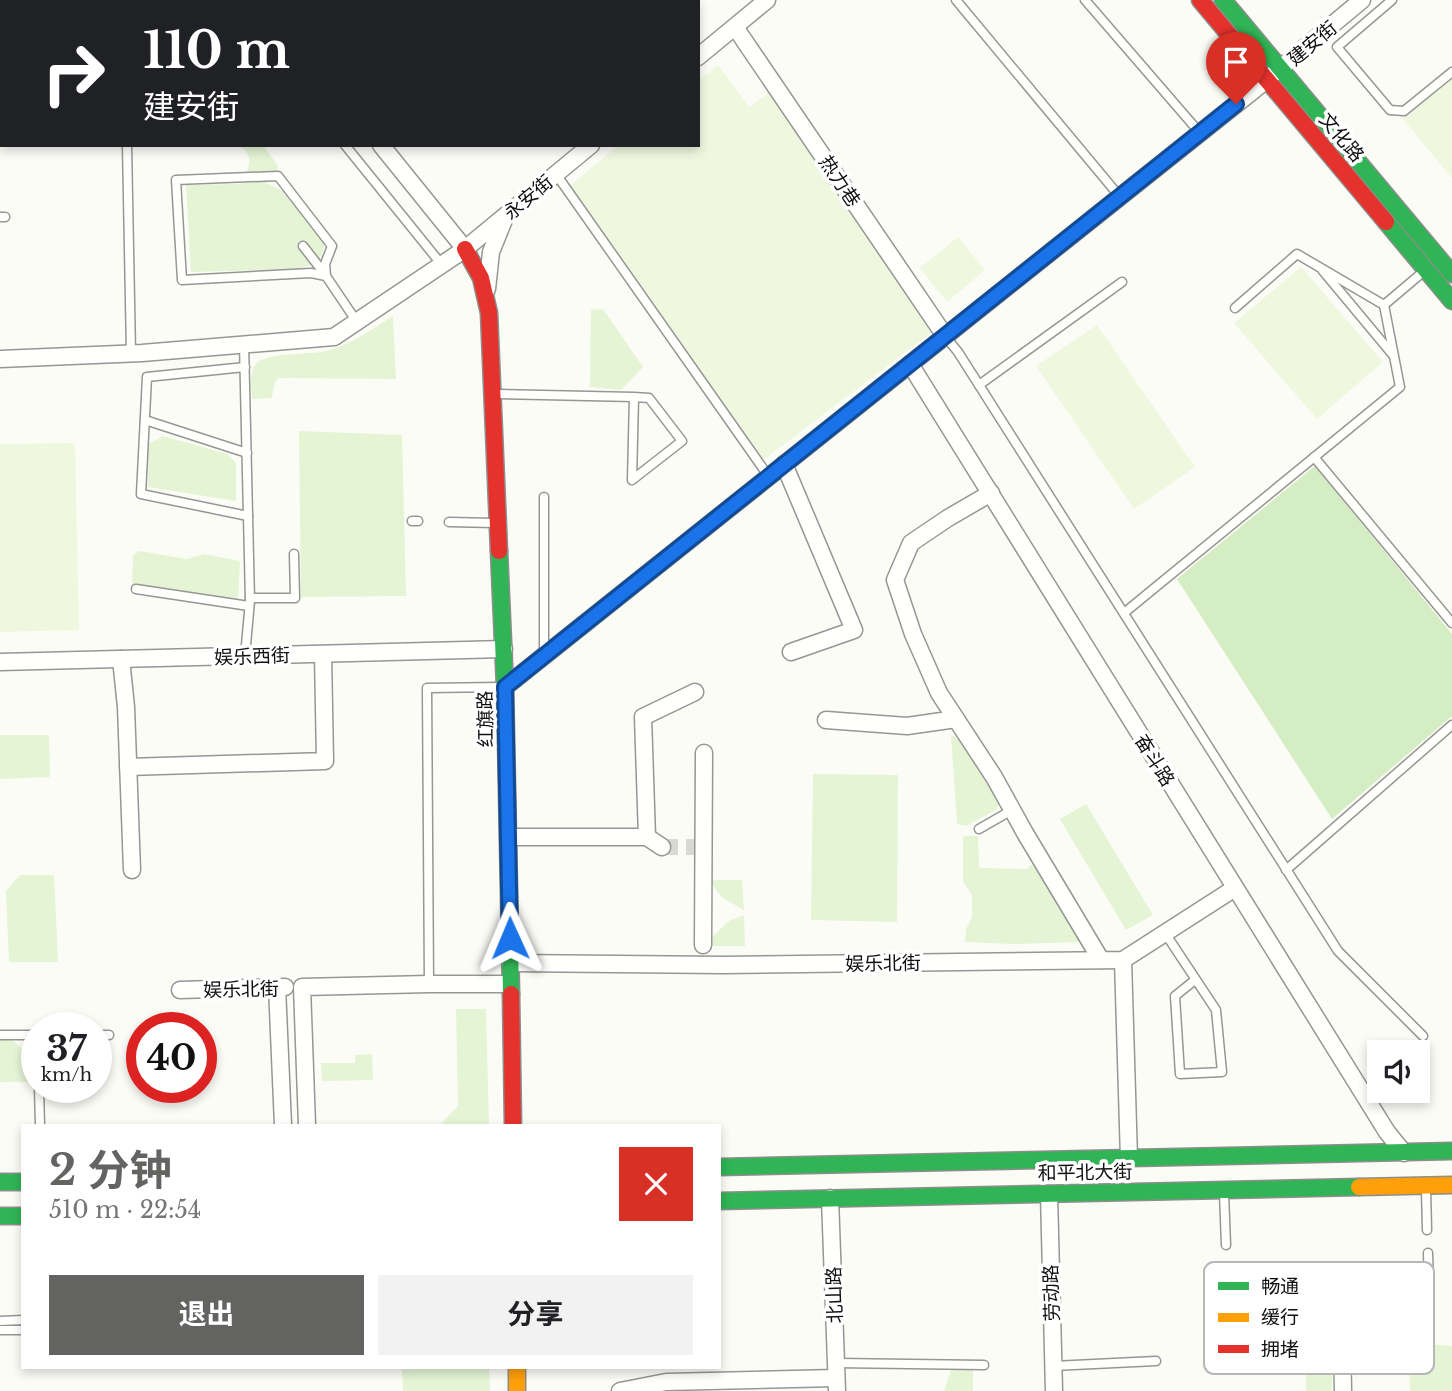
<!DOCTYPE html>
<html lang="zh">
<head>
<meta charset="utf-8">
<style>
  :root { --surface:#fff; --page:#f2f2f2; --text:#202124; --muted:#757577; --accent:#636361 }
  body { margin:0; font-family:"Libre Baskerville","Noto Sans SC",serif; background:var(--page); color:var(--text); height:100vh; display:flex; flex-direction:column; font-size:26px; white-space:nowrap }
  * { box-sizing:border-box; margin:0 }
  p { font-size:23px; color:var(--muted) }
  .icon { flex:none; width:38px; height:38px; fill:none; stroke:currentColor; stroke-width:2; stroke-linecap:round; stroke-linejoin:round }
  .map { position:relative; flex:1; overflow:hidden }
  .panel { position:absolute; left:21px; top:1124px; width:700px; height:245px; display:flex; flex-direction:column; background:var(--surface); border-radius:0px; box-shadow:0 4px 10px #0003 }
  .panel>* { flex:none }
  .guide { position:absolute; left:0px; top:0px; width:700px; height:147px; box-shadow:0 4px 10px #0003; background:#202124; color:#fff; overflow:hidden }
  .fabs { position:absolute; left:1367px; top:1040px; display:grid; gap:14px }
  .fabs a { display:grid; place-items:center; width:63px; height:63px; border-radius:0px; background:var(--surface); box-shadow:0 4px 10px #0003; font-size:35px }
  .speed { position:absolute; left:21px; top:1012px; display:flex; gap:14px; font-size:35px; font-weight:700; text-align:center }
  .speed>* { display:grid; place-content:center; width:91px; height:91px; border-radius:50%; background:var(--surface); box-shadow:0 4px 10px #0003; line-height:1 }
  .speed small { font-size:18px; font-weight:400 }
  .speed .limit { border:10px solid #d22; background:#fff; color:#111 }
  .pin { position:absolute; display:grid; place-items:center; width:60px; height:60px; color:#fff; margin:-72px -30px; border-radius:50% 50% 50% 0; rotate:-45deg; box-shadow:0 0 7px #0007 }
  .pin .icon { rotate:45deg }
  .me { position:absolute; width:77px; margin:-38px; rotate:359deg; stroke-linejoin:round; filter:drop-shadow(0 0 5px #0008) }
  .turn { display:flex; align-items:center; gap:24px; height:147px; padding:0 28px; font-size:32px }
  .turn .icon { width:91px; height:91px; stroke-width:2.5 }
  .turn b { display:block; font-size:49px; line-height:60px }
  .round { display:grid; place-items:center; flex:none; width:74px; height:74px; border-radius:0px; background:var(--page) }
  .overview { display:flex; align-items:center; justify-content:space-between; height:119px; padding:0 28px }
  h1 { font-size:42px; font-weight:700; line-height:52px; color:var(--accent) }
  .primary-button { display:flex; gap:14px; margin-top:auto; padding:14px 28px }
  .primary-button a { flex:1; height:80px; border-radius:0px; background:var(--accent); color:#fff; font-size:28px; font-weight:700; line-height:80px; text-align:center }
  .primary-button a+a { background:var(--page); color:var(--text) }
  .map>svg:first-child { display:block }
  .green { fill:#e4f4d5 }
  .forest { fill:#d4edc2 }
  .pitch { fill:#eff8df }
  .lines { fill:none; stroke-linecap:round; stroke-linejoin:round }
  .street-tunnel { stroke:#d9d9d4; stroke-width:16; stroke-dasharray:16 8; stroke-linecap:butt }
  .lane-casing { stroke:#969694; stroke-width:11 }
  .street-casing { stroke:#969694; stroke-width:19 }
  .fast-casing { stroke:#8d8d8b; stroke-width:19 }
  .slow-casing { stroke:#8d8d8b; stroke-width:19 }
  .jam-casing { stroke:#8d8d8b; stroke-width:19 }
  .lane { stroke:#fffffe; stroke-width:8 }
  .street { stroke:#fffffe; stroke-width:16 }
  .fast { stroke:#30b455; stroke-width:16 }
  .slow { stroke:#ff9f0a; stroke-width:16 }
  .jam { stroke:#e5322d; stroke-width:16 }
  .route-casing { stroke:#114b97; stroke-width:18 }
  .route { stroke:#1a73e8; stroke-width:12 }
  .labels { text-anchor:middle; stroke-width:7; stroke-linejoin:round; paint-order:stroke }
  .street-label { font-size:19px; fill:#101010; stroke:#fff }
  .key { fill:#fff; stroke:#b7b7b7; stroke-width:2 }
  .key-label { font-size:19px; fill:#101010 }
</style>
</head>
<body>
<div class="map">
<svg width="1452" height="1391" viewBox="0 0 1452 1391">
  <rect width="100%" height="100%" fill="#fcfcf7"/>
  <g class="green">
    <path d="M234,145H263L278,166L276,173H246C253,160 249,148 234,145Z"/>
    <path d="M262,181L289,194L325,243L319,263L296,269L191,272L186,185L237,184Z"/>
    <path d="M603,309L643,367L621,390L590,387L591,310Z"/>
    <path d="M393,316L396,379L278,378L274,384L272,398L252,399C252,387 248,372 257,363C269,352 309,355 326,351C351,345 372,329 393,316Z"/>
    <path d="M299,431L402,435L406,596L301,597Z"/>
    <path d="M163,436L227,454L236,463V501L148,487L147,445Z"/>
    <path d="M140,551L187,559L204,554L240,561L238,600L132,585L133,555Z"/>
    <path d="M0,735H49L50,777L0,779Z"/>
    <path d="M951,735L966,742L1000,802L996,810L966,826L957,824Z"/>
    <path d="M813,774L898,775L897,922L811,920Z"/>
    <path d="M1086,804L1153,915L1126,930L1060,819Z"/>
    <path d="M963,836H978L979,868L1027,869L1034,862L1080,942L1012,944L965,942L966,929L972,917V895L963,882Z"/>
    <path d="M20,875H54L58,962H9L6,891Z"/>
    <path d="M710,880H742L744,910L721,897Z"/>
    <path d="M744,915L745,946H710L709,940L729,921Z"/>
    <path d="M456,1009H486L489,1125H440L458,1106Z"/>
    <path d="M0,1038H10L28,1054V1082H0Z"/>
    <path d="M372,1054L373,1080L322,1081L321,1063H355V1055Z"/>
    <path d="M1314,1341H1324L1333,1351L1332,1391H1306V1346Z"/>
    <path d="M1408,1342L1452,1346V1391H1410Z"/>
    <path d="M437,1367L464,1369L489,1368L490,1391H403L402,1370Z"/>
    <path d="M952,1367H973V1391H944Z"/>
  </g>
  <path class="forest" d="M1315,466L1452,634V716L1332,819L1177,579Z"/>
  <g class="pitch">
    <path d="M718,65L749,107L771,91L935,330L762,461L568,187L619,145H698V81Z"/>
    <path d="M1452,66V178L1397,112Z"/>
    <path d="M958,237L985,270L947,302L920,268Z"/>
    <path d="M1301,267L1383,362L1317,419L1234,323Z"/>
    <path d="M1097,325L1195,467L1134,509L1036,366Z"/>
    <path d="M75,443L79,630L0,632V444Z"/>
  </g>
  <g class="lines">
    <path class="street-tunnel" d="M662,847H703"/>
    <defs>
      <g id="lane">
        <path d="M118,0L119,2"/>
        <path d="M227,0L229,2"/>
        <path d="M304,0L306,2"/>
        <path d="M956,0L1120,197"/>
        <path d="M1085,0L1200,133"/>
        <path d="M1392,0L1337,47L1390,110L1404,111L1452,72"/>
        <path d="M127,145L131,353"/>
        <path d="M345,145L442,265"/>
        <path d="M556,174L769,477"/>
        <path d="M0,217H5"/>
        <path d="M303,246L324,273"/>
        <path d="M1323,271L1393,355"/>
        <path d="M326,276L311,273L182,280L176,180L278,176L332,246L325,264L326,276L357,322"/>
        <path d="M1235,308L1297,254L1384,305"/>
        <path d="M945,336L958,352L979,385L1338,951L1423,1036"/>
        <path d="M244,344L250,601L245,656"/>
        <path d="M245,367L147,377L141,494L248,516"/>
        <path d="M979,385L1122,282"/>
        <path d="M495,394L634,397L649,398L682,441L632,480L634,397"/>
        <path d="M145,420L247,453"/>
        <path d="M1314,457L1452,623"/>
        <path d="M412,521H418"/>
        <path d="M449,522L495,523"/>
        <path d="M136,589L249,606"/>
        <path d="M250,598H295L294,554"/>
        <path d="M1124,613L1400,387L1384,305L1423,272"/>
        <path d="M544,655V497"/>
        <path d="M979,829L1012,810"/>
        <path d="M1286,870L1452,725"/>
        <path d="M1165,933L1216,1010L1222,1072L1180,1074L1175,996L1195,980"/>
        <path d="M429,984L427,688L501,687"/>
        <path d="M0,1035H37"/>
        <path d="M96,1035H109"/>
        <path d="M39,1087L40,1125"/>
        <path d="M1426,1189L1427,1230"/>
        <path d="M1224,1193L1226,1245"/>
        <path d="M1428,1253L1429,1285"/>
        <path d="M1227,1283L1228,1326L1302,1328L1342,1338"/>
        <path d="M0,1321L23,1320"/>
        <path d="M0,1330H23"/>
        <path d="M836,1363L984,1365"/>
        <path d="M1053,1366L1156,1361"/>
      </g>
      <g id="street">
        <path d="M263,0L264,2"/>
        <path d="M735,27L945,336"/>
        <path d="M698,57L767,0"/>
        <path d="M0,73H2"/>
        <path d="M381,145L465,249"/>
        <path d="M487,289L491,252L504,220"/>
        <path d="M0,359L142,353L334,337L465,249L591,145"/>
        <path d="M910,364L1387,1132L1404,1153"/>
        <path d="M784,464L854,630L791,652"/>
        <path d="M991,493L948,518L911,543L895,580L913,634L939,693L994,777L1025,833L1101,960"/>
        <path d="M121,659L126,707L132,870"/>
        <path d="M0,662L504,649"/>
        <path d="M505,687L1254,90L1362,0"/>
        <path d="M826,720L907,726L956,719"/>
        <path d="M128,767L325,761L323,654"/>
        <path d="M508,837H647L643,717L695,692"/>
        <path d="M647,837L662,847"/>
        <path d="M703,945L704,753"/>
        <path d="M1123,960L1129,1159"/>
        <path d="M510,963L723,965L1123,960L1235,888"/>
        <path d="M277,987L283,1125"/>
        <path d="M180,990L285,987"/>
        <path d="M307,1125L302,987L429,984H510"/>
        <path d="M1049,1194L1054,1391"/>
        <path d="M830,1198L837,1391"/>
        <path d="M1342,1338L1343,1391"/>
        <path d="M620,1391L666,1382L836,1378"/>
      </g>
      <g id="fast">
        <path d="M1223,0L1452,274"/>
        <path d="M1386,222L1452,301"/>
        <path d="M499,551L505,687L511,994"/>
        <path d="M719,1167L1452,1151"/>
        <path d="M0,1182H23"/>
        <path d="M719,1201L1359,1187"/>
        <path d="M0,1216H23"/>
      </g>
      <g id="slow">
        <path d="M1359,1187L1452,1185"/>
        <path d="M517,1367V1391"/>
      </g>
      <g id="jam">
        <path d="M1200,0L1386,222"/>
        <path d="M465,249L481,278L489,313L499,551"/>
        <path d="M511,994L513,1125"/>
      </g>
    </defs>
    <use href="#lane" class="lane-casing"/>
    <use href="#street" class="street-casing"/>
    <use href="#fast" class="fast-casing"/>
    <use href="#slow" class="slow-casing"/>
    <use href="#jam" class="jam-casing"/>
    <use href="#lane" class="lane"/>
    <use href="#street" class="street"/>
    <use href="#fast" class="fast"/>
    <use href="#slow" class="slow"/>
    <use href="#jam" class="jam"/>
  </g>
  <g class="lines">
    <defs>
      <path id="route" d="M510,938L505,687L1236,104"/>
    </defs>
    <use href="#route" class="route-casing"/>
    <use href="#route" class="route"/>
  </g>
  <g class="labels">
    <g class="street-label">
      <text transform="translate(1312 43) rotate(-40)" y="7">建安街</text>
      <text transform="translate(1342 137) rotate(50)" y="7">文化路</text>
      <text transform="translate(840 181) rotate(56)" y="7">热力巷</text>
      <text transform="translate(528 197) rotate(-40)" y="7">永安街</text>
      <text transform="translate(252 656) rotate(-2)" y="7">娱乐西街</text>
      <text transform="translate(485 719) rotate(-91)" y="7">红旗路</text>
      <text transform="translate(1155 760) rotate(58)" y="7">奋斗路</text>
      <text transform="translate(883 963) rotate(-1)" y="7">娱乐北街</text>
      <text transform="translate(241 989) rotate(-1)" y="7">娱乐北街</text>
      <text transform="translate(1085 1172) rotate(-1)" y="7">和平北大街</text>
      <text transform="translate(1051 1293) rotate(-92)" y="7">劳动路</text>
      <text transform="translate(834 1295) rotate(-92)" y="7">北山路</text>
    </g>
  </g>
  <rect x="1204" y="1262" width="230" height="112" rx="10" class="key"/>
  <rect x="1218" y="1282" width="31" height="8" fill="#30b455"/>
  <rect x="1218" y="1313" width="31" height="9" fill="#ff9f0a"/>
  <rect x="1218" y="1345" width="31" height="8" fill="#e5322d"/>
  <g class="key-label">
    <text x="1261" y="1293">畅通</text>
    <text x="1261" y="1324">缓行</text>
    <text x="1261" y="1356">拥堵</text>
  </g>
</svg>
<div class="fabs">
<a><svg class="icon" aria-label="sound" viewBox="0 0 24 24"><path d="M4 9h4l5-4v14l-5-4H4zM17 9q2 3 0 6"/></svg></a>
</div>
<div class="speed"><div>37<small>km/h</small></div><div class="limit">40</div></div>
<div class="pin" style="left:1236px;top:104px;background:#d93025"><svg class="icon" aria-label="arrive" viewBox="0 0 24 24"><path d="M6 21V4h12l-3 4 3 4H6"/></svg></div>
<svg class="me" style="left:510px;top:938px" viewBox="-20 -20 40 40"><path d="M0-17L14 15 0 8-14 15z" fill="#1a73e8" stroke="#fff" stroke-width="4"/></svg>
<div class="guide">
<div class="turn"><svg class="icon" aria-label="right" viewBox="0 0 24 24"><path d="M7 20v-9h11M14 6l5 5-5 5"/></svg><div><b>110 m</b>建安街</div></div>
</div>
<section class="panel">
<div class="overview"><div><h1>2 分钟</h1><p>510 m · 22:54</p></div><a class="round" style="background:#d93025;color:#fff"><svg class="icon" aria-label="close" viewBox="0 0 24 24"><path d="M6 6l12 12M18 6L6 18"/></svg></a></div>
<div class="primary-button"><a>退出</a><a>分享</a></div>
</section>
</div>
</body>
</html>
